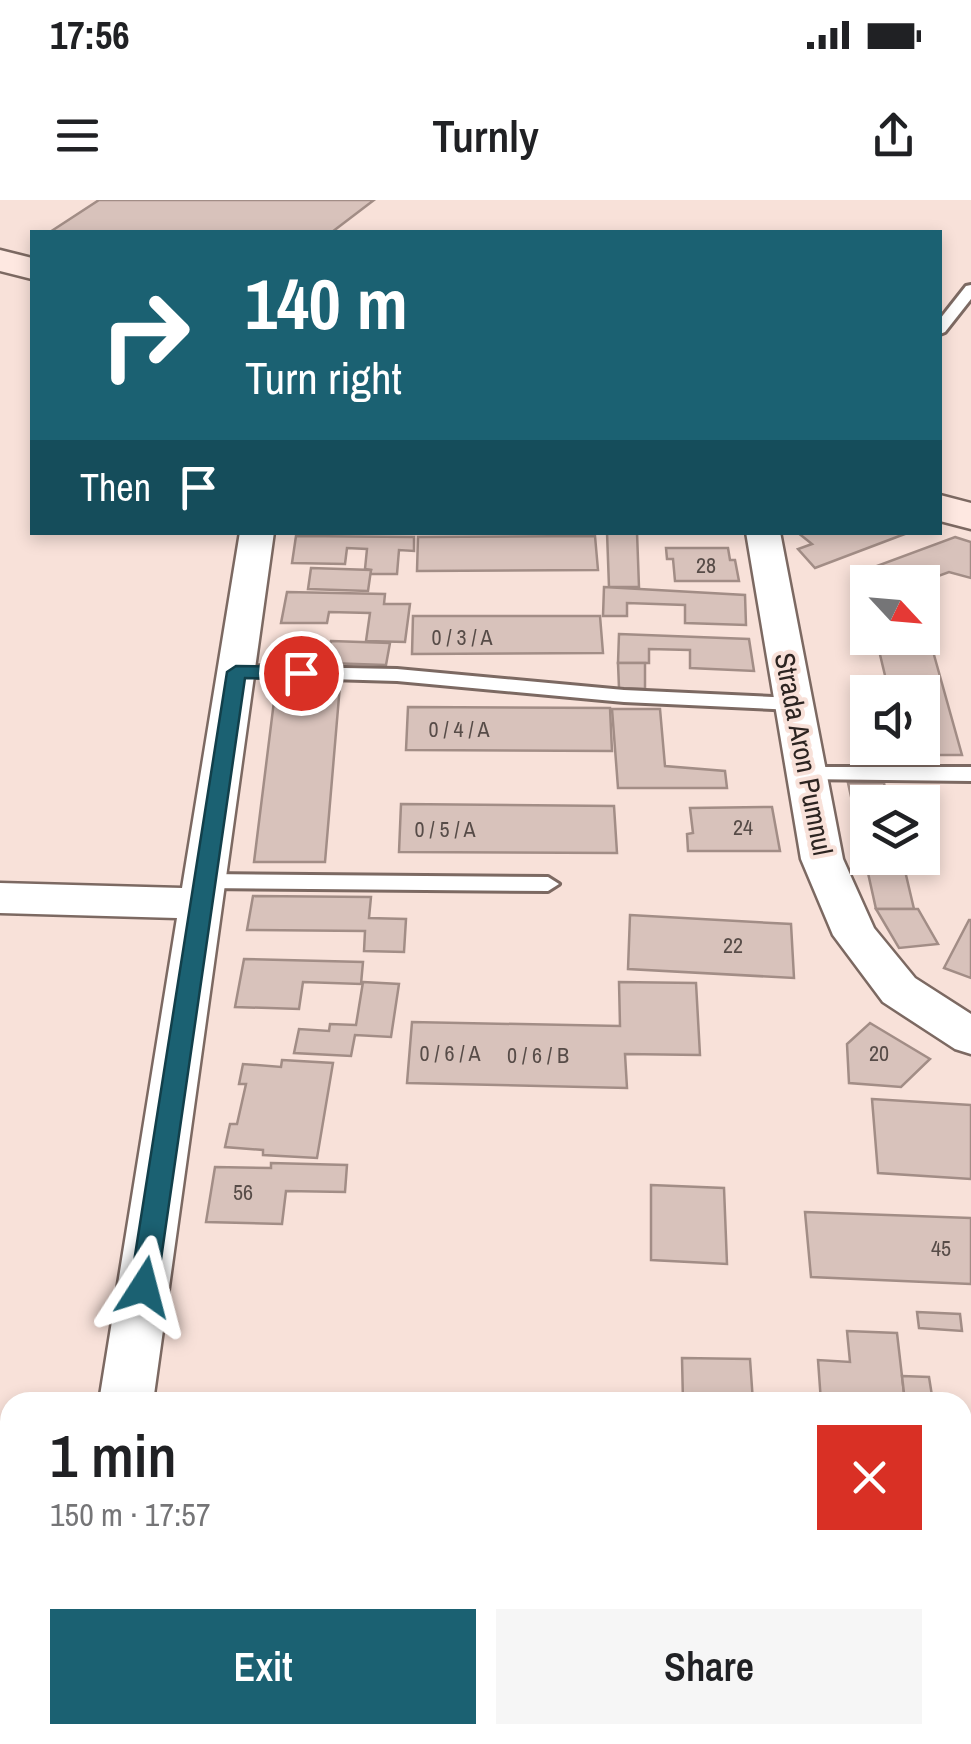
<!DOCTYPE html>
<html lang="en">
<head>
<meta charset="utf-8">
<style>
  :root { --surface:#fff; --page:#f6f6f6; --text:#202124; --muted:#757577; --accent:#1b6172 }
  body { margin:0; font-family:"Archivo Narrow",sans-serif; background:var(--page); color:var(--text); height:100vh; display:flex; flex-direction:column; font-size:38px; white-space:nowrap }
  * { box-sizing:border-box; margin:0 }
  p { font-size:32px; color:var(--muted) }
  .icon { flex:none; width:55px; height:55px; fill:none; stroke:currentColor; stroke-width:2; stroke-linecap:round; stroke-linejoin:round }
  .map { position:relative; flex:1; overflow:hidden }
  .sheet { position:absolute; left:0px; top:1192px; width:972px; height:352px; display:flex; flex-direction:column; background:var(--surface); border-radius:30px 30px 0 0; box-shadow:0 5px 15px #0003 }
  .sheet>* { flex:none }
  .guide { position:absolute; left:30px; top:30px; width:912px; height:305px; border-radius:0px; box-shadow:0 5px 15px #0003; background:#1b6172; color:#fff; overflow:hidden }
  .needle { width:65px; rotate:116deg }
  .buttons { position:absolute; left:850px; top:365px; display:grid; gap:20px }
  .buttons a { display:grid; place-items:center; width:90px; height:90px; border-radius:0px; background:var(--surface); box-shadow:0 5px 15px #0003; font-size:50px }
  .pin { position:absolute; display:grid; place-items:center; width:85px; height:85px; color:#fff; margin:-42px; border:5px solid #fff; border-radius:50%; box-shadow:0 2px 10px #0007 }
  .me { position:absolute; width:110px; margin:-55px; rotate:9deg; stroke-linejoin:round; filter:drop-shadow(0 0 8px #0008) }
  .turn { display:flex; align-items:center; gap:35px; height:210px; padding:0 50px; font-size:45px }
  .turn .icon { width:130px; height:130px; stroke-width:2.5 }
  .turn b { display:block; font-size:70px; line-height:85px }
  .then { display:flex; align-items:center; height:95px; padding:0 50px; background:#0003; gap:20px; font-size:38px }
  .round { display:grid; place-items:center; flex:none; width:105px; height:105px; border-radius:0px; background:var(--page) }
  .headline { display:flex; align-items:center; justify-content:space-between; height:170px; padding:0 50px }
  h1 { font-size:60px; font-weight:600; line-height:75px }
  .button { display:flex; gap:20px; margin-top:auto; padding:20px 50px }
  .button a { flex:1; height:115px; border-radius:0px; background:var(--accent); color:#fff; font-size:40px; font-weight:600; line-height:115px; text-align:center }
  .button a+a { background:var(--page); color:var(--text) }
  .status { display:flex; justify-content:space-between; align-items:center; height:70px; padding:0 50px; background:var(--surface); direction:ltr }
  .status svg { height:28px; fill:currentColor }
  header { display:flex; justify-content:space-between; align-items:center; height:130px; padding:0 50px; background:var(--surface); font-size:45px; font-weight:600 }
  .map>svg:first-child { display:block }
  .building { fill:#d8c2bb; stroke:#a28d86; stroke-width:2.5 }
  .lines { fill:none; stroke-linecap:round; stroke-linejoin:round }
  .lane-casing { stroke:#7c6962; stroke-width:6 }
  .street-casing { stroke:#7c6962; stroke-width:5 }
  .secondary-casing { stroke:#7c6962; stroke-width:5 }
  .lane { fill:#fff; fill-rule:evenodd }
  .street { fill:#fff; fill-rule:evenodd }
  .secondary { fill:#fee8e1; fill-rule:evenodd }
  .route { fill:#1b6172; stroke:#123f4a; stroke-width:2.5 }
  .labels { text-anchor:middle; stroke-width:8; stroke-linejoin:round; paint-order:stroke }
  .number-label { font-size:22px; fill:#574c48 }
  .street-label { font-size:28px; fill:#2c2421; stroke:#f8e1d9 }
</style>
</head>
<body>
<div class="status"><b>17:56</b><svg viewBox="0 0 49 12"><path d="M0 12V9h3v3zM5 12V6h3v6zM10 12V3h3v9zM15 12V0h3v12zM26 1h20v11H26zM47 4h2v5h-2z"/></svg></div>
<header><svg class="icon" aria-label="menu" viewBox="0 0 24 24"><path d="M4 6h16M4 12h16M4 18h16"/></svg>Turnly<svg class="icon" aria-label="share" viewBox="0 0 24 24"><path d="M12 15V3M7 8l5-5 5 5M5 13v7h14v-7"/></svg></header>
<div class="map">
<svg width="971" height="1544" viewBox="0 0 971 1544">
  <rect width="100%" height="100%" fill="#f8e1d9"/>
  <g class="building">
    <path d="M99,0H374L332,32H50Z"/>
    <path d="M607,332H637L639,387H609Z"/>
    <path d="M797,332H910L815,368L798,349L812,344Z"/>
    <path d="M296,336L414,337V351L399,350L397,374H370L371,370L365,369L367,349L347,348L345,364L292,363Z"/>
    <path d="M595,336L598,370L417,371L418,337Z"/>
    <path d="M955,337L971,342V378L949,372L930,379L938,400H922V382H869L866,370Z"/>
    <path d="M666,348H728L730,360H735L739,381H675L673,359H667Z"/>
    <path d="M311,368L371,370L368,391L308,389Z"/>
    <path d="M604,387L745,395L746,425L685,423V405L627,403V416H603Z"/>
    <path d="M287,392L385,394L384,404H410L405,442L366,441L370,413L329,412L327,423H281Z"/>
    <path d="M922,412L962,555H904L902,548H922V492H889L876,438H922Z"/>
    <path d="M413,416H600L603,453L412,454Z"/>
    <path d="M619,434L749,439L754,471L690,468V450L649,449V463H618Z"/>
    <path d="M331,441L390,443L386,465L327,463Z"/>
    <path d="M618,463H645V489L619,488Z"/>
    <path d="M276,485H340L325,662H254Z"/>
    <path d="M408,507L610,508L612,551L406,550Z"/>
    <path d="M612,509H660L665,566L725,571L727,588H618Z"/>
    <path d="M848,583H884L888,602H868V658H902L914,709H876Z"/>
    <path d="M401,604L614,606L617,653L399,652Z"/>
    <path d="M772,607L780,651H688L687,634L693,633L690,608Z"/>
    <path d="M253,696L371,697L369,718L406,719L404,752L364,751L365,731L247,730Z"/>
    <path d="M876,709H918L938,744L899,748Z"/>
    <path d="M630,715L791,724L794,778L628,769Z"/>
    <path d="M969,720H971V778L944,768Z"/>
    <path d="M244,759L363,762L361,784L303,782L299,809L235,807Z"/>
    <path d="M363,782L399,784L391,837L355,835L351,856L294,853L299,829L329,831L330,824L356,825Z"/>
    <path d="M619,782L696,783L700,855L625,854L627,888L407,883L412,822L620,826Z"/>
    <path d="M870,823L930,859L901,887L849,883L847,844Z"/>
    <path d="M282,860L333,863L317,958L263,955V950L225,947L230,924H237L246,884H239L243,864L281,867Z"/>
    <path d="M872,899L971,905V979L878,973Z"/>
    <path d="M271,963L347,965L345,992L286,991L282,1024L206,1022L215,967L271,968Z"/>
    <path d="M651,985L724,988L727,1064L651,1060Z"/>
    <path d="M805,1012L971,1018V1084L811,1077Z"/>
    <path d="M917,1112L960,1114L962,1131L919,1128Z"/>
    <path d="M847,1131L897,1133L905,1202H821L818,1160L850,1162Z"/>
    <path d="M682,1158L750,1159L753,1202H683Z"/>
    <path d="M902,1176L929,1177L933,1202H905Z"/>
    <path d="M962,1480L971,1544H832L831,1535H962Z"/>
    <path d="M191,1535H294V1544H190Z"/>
  </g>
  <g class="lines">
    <defs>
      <g id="lane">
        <path d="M971,85V99L945,132L940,134V119L966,86Z"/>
        <path d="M237,466L397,469L624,490L794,498L804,504L794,510L624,502L397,481L230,476L227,472Z"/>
        <path d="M807,567H971V581L800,579L797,574Z"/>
        <path d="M205,674L548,677L559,684L548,691L205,688L194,681Z"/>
        <path d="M734,1535H805L807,1538L804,1544H738Z"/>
      </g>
      <g id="street">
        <path d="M240,332H274L153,1202H99L177,718L0,713V683L182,688Z"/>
        <path d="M746,332H780L843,659L874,728L915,778L971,814V854L955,849L883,802L833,735L801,659Z"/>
        <rect x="962" y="1242" width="9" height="50"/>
        <path d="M45,1535H107L106,1544H44Z"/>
        <path d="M764,1535H826L827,1544H765Z"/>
      </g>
      <g id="secondary">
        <path d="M0,50L32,58V79L0,71Z"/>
        <path d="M940,295L971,303V329L940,321Z"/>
      </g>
    </defs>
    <use href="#lane" class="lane-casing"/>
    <use href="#street" class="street-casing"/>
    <use href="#secondary" class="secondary-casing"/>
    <use href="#lane" class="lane"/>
    <use href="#street" class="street"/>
    <use href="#secondary" class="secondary"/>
  </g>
  <path class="route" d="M236,466L301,467L310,473L301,479L245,478L157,1087L153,1095L144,1098L134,1095L130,1087L227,472Z"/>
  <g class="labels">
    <g class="number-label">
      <text x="706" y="373">28</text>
      <text x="462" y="445">0 / 3 / A</text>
      <text x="459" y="537">0 / 4 / A</text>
      <text x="743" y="635">24</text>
      <text x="445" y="637">0 / 5 / A</text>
      <text x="733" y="753">22</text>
      <text x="450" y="861">0 / 6 / A</text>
      <text x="879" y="861">20</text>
      <text x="538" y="863">0 / 6 / B</text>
      <text x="243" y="1000">56</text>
      <text x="941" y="1056">45</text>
    </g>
    <g class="street-label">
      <text transform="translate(804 554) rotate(79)" y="10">Strada Aron Pumnul</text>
    </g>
  </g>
</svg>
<div class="buttons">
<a><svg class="needle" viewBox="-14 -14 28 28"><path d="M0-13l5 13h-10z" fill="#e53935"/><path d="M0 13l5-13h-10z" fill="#757577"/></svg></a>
<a><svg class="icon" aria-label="sound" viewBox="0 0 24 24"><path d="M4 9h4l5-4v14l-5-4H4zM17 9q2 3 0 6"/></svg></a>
<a><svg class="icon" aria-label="layers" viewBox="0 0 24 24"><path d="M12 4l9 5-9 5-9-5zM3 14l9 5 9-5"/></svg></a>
</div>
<div class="pin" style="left:301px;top:473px;background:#d93025"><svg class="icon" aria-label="arrive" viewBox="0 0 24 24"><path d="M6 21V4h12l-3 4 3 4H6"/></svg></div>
<svg class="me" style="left:144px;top:1087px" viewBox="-20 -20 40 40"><path d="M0-17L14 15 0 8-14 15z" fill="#1b6172" stroke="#fff" stroke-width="4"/></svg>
<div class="guide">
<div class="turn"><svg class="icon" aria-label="right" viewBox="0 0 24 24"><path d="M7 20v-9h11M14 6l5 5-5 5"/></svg><div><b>140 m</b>Turn right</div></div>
<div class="then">Then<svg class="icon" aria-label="arrive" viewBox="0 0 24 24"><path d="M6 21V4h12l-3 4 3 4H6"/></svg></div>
</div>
<section class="sheet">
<div class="headline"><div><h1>1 min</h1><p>150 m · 17:57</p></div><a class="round" style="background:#d93025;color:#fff"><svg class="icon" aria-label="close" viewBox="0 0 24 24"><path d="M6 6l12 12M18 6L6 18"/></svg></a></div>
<div class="button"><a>Exit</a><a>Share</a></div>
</section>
</div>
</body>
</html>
